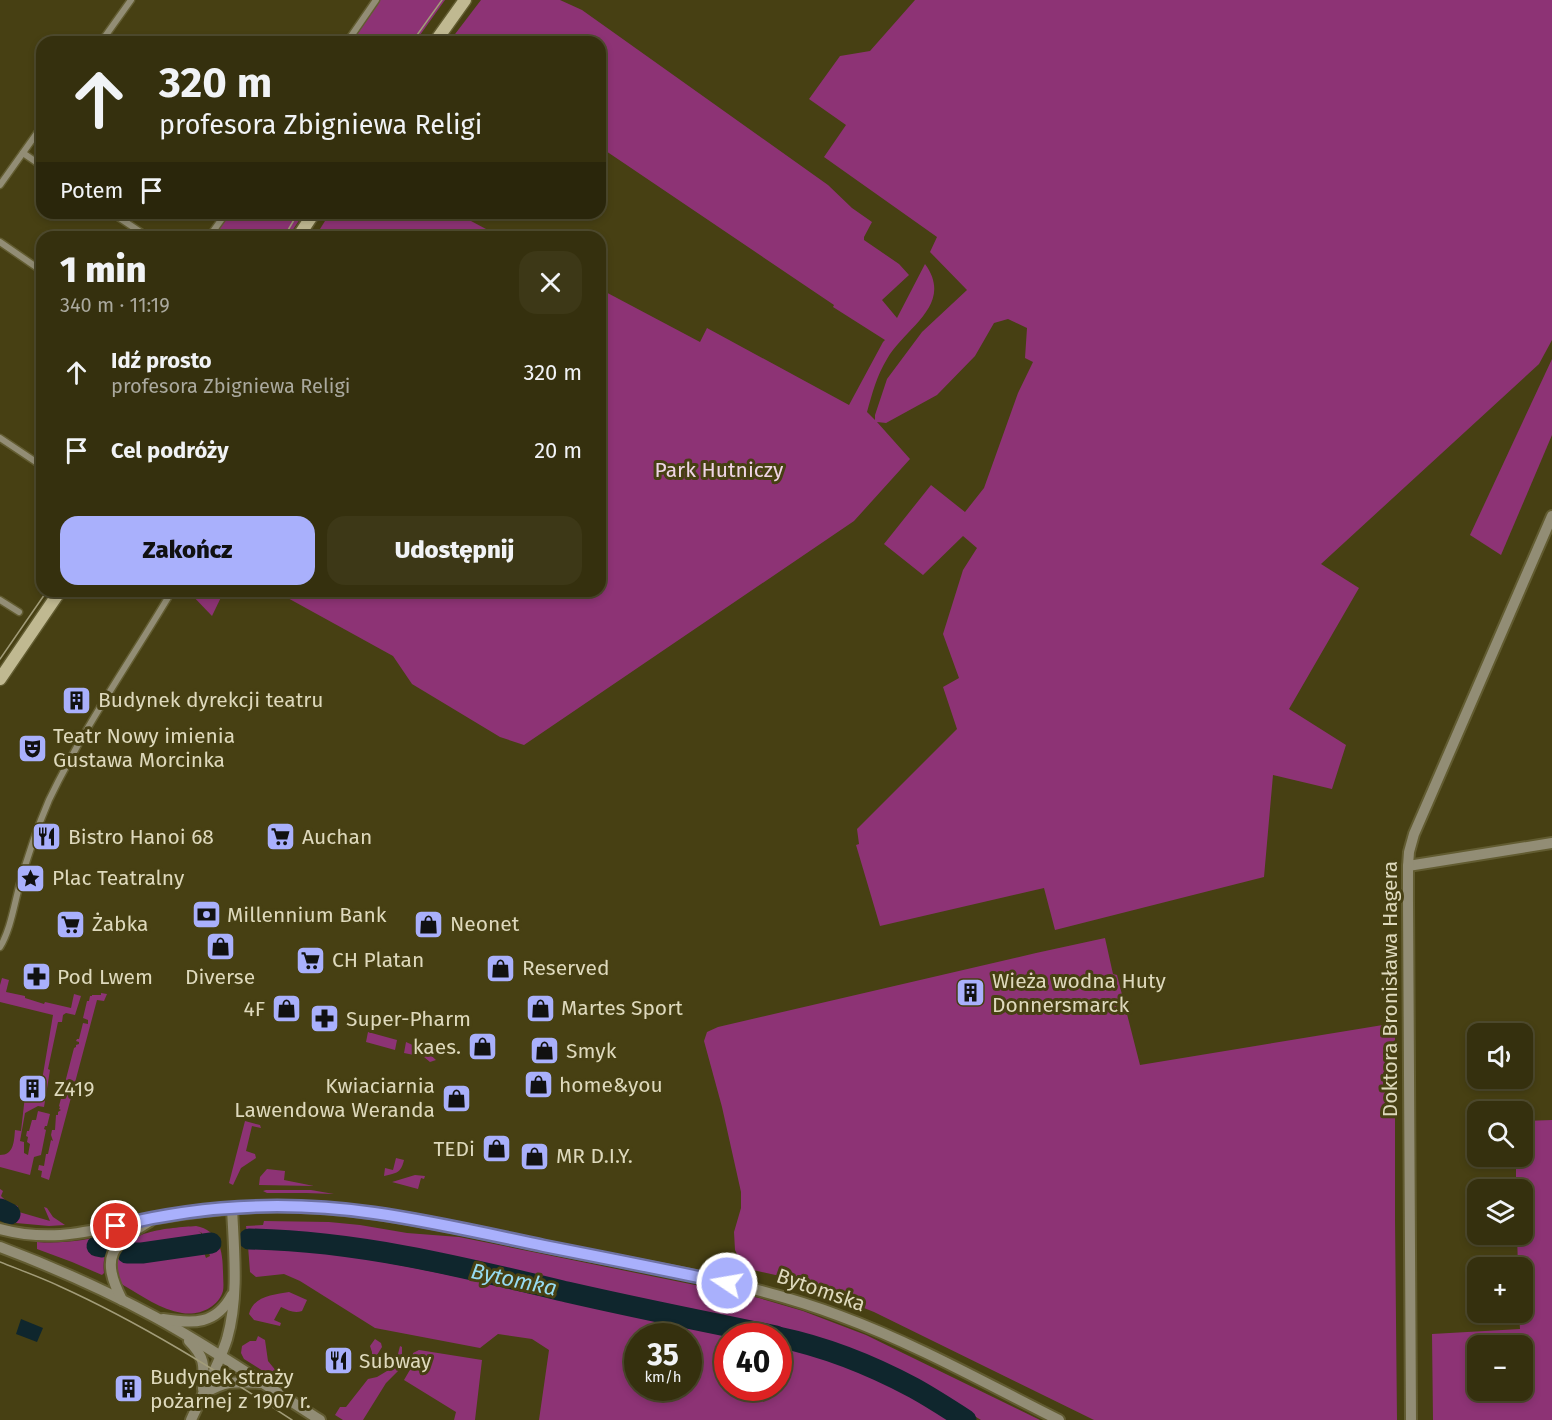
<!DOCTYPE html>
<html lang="pl">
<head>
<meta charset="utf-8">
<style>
  :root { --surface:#35300e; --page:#3d3817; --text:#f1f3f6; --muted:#aaa99e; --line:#4f4b2e; --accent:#a9b0fc }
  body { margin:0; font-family:"Fira Sans",sans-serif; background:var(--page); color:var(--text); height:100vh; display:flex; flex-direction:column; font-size:22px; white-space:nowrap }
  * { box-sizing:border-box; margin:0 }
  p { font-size:20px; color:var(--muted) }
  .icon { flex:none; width:33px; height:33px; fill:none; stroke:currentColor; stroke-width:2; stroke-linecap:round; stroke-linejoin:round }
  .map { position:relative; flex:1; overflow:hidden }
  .sheet { position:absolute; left:36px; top:231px; width:570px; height:366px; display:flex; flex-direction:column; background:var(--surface); border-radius:18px; box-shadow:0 3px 9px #0003,0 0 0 2px var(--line) }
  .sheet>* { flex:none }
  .banner { position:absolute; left:36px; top:36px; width:570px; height:183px; border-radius:18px; box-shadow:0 3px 9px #0003,0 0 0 2px var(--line); background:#35300e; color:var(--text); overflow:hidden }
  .controls { position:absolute; left:1467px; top:1023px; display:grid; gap:12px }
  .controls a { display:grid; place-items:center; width:66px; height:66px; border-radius:12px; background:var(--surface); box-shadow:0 3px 9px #0003,0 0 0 2px var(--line); font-size:30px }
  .speed { position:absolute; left:624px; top:1323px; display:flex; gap:12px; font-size:30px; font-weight:700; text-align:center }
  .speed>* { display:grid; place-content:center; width:78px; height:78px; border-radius:50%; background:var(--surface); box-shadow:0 3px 9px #0003,0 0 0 2px var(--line); line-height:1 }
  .speed small { font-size:15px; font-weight:400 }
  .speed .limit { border:9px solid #d22; background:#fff; color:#111 }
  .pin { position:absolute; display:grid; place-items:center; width:51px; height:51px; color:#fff; margin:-26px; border:3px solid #fff; border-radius:50%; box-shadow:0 2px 6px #0007 }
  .me { position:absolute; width:66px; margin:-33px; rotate:282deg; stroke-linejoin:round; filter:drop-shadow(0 0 4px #0008) }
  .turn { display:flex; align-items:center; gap:21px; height:126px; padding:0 24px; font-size:27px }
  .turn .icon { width:78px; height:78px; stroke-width:2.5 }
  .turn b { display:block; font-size:42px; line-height:51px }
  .then { display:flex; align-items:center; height:57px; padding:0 24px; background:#0003; gap:12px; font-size:22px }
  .round { display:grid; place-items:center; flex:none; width:63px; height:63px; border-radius:18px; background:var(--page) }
  .head { display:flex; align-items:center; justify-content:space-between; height:102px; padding:0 24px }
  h1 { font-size:36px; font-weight:800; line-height:45px }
  .button { display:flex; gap:12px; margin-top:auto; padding:12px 24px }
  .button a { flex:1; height:69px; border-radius:18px; background:var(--accent); color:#111; font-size:24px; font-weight:800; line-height:69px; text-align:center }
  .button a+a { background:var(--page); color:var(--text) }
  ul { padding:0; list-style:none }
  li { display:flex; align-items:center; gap:18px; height:78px; padding:0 24px }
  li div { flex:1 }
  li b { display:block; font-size:22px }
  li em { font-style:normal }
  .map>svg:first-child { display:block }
  .green { fill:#8d3375; fill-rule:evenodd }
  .water { fill:#0f262d }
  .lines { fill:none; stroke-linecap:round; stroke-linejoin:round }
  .river { stroke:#0f262d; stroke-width:21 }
  .minor-casing { stroke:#625c31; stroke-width:9 }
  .tertiary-casing { stroke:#625c31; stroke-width:14 }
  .secondary-casing { stroke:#625c31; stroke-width:15 }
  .minor { stroke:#928d75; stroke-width:6 }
  .tertiary { stroke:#928d75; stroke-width:10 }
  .secondary { stroke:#c0b991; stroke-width:12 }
  .tram { stroke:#a29c79; stroke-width:1.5 }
  .route-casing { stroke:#6e72a4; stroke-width:15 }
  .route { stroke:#a9b0fc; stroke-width:10 }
  .labels { text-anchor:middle; stroke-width:6; stroke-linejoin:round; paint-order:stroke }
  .park-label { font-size:21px; fill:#efd4e5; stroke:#474013 }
  .poi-label { font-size:21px; fill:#ded9bc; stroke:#474013; text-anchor:start }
  .street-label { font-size:21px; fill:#ded9bc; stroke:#474013 }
  .water-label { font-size:22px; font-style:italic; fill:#97dbf1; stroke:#474013 }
</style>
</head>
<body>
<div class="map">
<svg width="1552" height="1420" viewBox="0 0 1552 1420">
  <rect width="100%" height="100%" fill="#474013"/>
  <g class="green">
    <path d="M377,0H445L415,42H347Z"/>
    <path d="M481,0H560L582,10L828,185L852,208L872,222L864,237V240L899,264L909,275L882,300L897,318L925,264C955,305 904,328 887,359C877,375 872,394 867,412L875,420V415L887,379L922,332L967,290L930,252L937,237L824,157L846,125L809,99L840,56L870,51L915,0H1552V340L1539,364L1321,564L1359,588L1289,709L1346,745L1332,789L1273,775L1264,877L1055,930L1044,888L880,926L856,845L859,844L857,829L957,729L943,687L959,678L943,634L963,570L977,548L963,536L923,575L884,544L931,485L965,512L984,488L1018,393L1033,362L1025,358L1027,328L1008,319L994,323L975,356L937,395L886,423L877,422L910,459L854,521L524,745L500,737L412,684L393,656L275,591H600V289L700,342L707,328L849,405L883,342L885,340L833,307L834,305L600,147V42H449Z"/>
    <path d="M226,213H304L288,237H209Z"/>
    <path d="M330,213H456L501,237H315Z"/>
    <path d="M1552,359V435L1501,555L1470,535Z"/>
    <path d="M188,591H224L212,616Z"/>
    <path d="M1105,938L1113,974L1117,975L1140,1065L1395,1023V1219L1397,1420H1094L874,1312L789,1278L753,1270L741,1262L735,1250L734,1232L741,1208V1192L722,1107L704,1041L707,1032L718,1027L1036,953Z"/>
    <path d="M2,978L9,980L6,992L25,996V998L44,1004L45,1002L71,1008L74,994L81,996L75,1015L66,1013L63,1015L62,1022H58L48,1069L50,1070L44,1107L38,1106L25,1113L20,1141L24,1142V1153L28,1155L30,1144L27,1142L28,1137L26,1136L27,1131H29L32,1120H36L38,1111L50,1114L47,1126H45L44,1129L46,1130L41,1155L34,1157L30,1175L0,1167V1155C14,1155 14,1141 15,1130L21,1131L25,1096L39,1098L53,1015L0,1002V985Z"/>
    <path d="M101,993L107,994L104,1001L97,1000L49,1180L41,1177L42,1171L38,1170L39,1165L44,1166L46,1154H48L51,1140L53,1141L51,1135L52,1130H55L56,1115H58V1112L61,1110L59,1109L60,1107L59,1106L74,1048L76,1047V1045L79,1044V1042L76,1041L77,1039H79L83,1023L88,1024V1020L83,1018L87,1001H89L90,996H92V995H101Z"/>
    <path d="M368,1032L397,1040L395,1050L366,1042Z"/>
    <path d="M406,1042L426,1051L436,1060L430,1062L424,1057L404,1053Z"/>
    <path d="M1552,1120V1420H1433L1432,1334L1520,1329L1519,1313L1522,1312V1268L1518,1267L1517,1235L1522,1234V1190L1516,1189V1157L1522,1156L1523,1121ZM1478,1346H1522V1390H1478Z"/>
    <path d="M245,1121L260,1125L261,1128L252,1126L246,1151L255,1154L256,1158L241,1168L233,1185L229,1183Z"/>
    <path d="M396,1158L404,1160C401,1173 397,1173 384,1176L385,1168L393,1170Z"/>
    <path d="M267,1169L285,1171L284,1180L314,1186L259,1185L260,1177Z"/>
    <path d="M415,1175L425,1176L424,1179L421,1178L418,1189L392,1182Z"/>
    <path d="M0,1189L3,1191L1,1196L5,1200V1203L12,1206L13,1205L18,1206L11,1223L0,1219V1214L7,1218L10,1210L0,1205Z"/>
    <path d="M266,1190H311L334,1194L306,1193H267L263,1191Z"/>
    <path d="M44,1207L47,1208L53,1217L65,1225L49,1226L16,1223L19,1212L50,1221Z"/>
    <path d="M264,1221L329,1222L360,1225L407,1233L459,1237L759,1298L803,1311L866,1335L1040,1420H981L950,1401L877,1361L799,1336L661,1309L391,1249L349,1242L255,1233H247L246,1226L263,1225Z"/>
    <path d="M196,1226C219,1230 223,1251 223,1272C223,1278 224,1285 223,1291C218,1308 198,1316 182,1313C161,1310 141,1295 123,1285C118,1279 115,1272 116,1263C119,1230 170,1228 196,1226ZM198,1231L202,1233V1236H211L212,1249L208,1250L210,1256L206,1258L203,1250L140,1258L127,1257L128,1248H143L201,1237V1233Z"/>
    <path d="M114,1233L117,1235C107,1247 102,1257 104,1273L102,1275L72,1262L37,1249V1242C64,1244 88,1240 114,1233Z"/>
    <path d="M248,1246C322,1248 395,1264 468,1279C559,1297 649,1315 739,1336H728V1388H778L779,1346L837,1359L904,1390L954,1420H539L549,1350L532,1339L498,1334L480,1348L375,1328L300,1281L284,1274L256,1277L250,1272ZM688,1336V1388H638V1336Z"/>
    <path d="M289,1292L307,1300L302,1311C294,1314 288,1310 281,1307L274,1320L281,1323L280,1326L254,1320L249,1314C254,1295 274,1295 289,1292Z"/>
    <path d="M258,1336L265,1340L268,1361L290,1388L244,1359L241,1353L242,1346L250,1341H256Z"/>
    <path d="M375,1339L381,1343L382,1347L372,1363V1352L370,1346Z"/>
    <path d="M400,1346L402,1347V1355L399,1370L386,1383L363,1420H343L335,1415L340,1407H346L368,1379L377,1377L392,1368L397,1358Z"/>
    <path d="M419,1350L482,1360L475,1420H454L456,1412L404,1380L411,1368L413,1353Z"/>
  </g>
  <path class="water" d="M21,1319L43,1328L37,1342L16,1334Z"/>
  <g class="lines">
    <g class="river">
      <path d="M0,1209L10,1214"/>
      <path d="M249,1239C357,1241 463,1267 567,1292C637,1308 706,1322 776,1336"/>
      <path d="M97,1246L102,1247"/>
      <path d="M127,1253H142L211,1243"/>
      <path d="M778,1337C826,1347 871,1365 914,1388C932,1398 949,1409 966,1420"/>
    </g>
    <defs>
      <g id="minor">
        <path d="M101,42L131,0"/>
        <path d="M347,42L376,0"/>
        <path d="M23,153L42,166"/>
        <path d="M0,185L42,126"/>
        <path d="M112,213L148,237"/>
        <path d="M209,237L226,213"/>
        <path d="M0,242L42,271"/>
        <path d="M0,438L42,466"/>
        <path d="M0,600L19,612"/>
        <path d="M0,947C10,931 14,906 19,887C27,858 37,828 49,800C84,727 131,660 172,591"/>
      </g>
      <g id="tertiary">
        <path d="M1408,866L1552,843"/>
        <path d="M0,1229C60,1245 99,1227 157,1218C205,1210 252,1205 300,1207C392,1210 482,1234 572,1252C662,1270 754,1283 840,1316C916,1344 987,1384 1059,1420"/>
        <path d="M0,1247C53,1267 105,1290 155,1317C212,1348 265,1385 320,1420"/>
        <path d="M122,1300C100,1256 111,1245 150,1221"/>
        <path d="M163,1319C193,1324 216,1325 232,1295"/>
        <path d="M189,1341C206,1358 204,1367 203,1389"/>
        <path d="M203,1394C224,1381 236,1381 260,1383"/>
        <path d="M191,1420C203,1393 218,1367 227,1339C239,1297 234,1251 232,1208"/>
        <path d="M1411,1420L1408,902V866L1409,852L1414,834L1552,516"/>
      </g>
      <g id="secondary">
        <path d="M435,42L465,0"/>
        <path d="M298,237L314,213"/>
        <path d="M0,679L60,591"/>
      </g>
    </defs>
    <use href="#minor" class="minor-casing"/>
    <use href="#tertiary" class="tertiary-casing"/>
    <use href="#secondary" class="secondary-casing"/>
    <use href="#minor" class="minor"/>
    <use href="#tertiary" class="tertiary"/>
    <use href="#secondary" class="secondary"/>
    <g class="tram">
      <path d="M412,42L442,0"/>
      <path d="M284,237L298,213"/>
      <path d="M0,659L47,591"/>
      <path d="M0,1262C20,1270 40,1277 59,1286C141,1323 217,1371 292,1420"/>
    </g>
  </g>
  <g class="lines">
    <defs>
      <path id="route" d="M116,1226C200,1205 289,1201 374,1213C431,1221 487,1234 544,1246C605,1258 666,1270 727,1283"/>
    </defs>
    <use href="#route" class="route-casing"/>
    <use href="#route" class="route"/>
  </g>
  <defs>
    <symbol id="building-square" viewBox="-11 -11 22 22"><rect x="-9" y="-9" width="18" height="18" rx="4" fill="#a9b0fc" stroke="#474013"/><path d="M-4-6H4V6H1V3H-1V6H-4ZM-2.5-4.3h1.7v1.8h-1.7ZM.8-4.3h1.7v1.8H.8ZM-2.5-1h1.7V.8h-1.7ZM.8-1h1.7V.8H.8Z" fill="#111"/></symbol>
    <symbol id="theatre-square" viewBox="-11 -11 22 22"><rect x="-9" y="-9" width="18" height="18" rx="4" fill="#a9b0fc" stroke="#474013"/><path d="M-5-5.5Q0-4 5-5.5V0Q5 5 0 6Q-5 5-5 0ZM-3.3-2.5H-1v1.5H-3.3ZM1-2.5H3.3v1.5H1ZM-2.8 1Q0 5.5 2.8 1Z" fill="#111"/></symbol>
    <symbol id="restaurant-square" viewBox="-11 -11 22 22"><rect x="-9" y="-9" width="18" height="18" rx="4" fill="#a9b0fc" stroke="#474013"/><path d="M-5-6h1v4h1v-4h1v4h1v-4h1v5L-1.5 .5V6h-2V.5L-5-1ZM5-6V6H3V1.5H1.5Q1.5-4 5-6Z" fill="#111"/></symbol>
    <symbol id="supermarket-square" viewBox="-11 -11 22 22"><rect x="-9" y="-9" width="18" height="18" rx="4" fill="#a9b0fc" stroke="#474013"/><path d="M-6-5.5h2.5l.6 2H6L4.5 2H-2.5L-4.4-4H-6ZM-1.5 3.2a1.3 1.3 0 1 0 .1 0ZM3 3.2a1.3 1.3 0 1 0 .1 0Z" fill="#111"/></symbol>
    <symbol id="sight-square" viewBox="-11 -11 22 22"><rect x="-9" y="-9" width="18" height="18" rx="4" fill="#a9b0fc" stroke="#474013"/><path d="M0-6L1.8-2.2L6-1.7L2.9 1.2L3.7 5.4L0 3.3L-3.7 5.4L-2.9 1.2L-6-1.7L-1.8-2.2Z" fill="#111"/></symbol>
    <symbol id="bank-square" viewBox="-11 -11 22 22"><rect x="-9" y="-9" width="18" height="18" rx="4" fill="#a9b0fc" stroke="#474013"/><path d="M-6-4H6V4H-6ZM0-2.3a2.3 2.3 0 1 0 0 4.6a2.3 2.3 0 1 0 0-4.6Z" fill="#111"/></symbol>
    <symbol id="shop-square" viewBox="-11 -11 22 22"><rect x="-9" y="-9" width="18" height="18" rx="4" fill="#a9b0fc" stroke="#474013"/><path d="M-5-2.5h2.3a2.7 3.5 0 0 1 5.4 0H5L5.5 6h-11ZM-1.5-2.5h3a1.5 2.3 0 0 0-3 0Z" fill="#111"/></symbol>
    <symbol id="pharmacy-square" viewBox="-11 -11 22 22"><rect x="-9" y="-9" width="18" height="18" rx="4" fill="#a9b0fc" stroke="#474013"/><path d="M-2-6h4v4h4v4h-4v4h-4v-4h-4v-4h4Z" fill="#111"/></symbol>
  </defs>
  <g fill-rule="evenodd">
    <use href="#building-square" x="60" y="684" width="33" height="33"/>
    <use href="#theatre-square" x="16" y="732" width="33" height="33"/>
    <use href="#restaurant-square" x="30" y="820" width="33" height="33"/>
    <use href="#supermarket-square" x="264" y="820" width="33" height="33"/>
    <use href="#sight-square" x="14" y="862" width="33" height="33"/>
    <use href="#bank-square" x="190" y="898" width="33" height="33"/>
    <use href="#supermarket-square" x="54" y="908" width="33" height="33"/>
    <use href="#shop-square" x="412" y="908" width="33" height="33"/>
    <use href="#shop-square" x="204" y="930" width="33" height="33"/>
    <use href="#supermarket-square" x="294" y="944" width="33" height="33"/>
    <use href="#shop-square" x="484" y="952" width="33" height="33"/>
    <use href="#pharmacy-square" x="20" y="960" width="33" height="33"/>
    <use href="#building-square" x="954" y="976" width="33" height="33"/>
    <use href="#shop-square" x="524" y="992" width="33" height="33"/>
    <use href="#shop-square" x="270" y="992" width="33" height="33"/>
    <use href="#pharmacy-square" x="308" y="1002" width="33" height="33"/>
    <use href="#shop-square" x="466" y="1030" width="33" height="33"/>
    <use href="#shop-square" x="528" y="1034" width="33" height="33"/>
    <use href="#shop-square" x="522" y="1068" width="33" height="33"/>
    <use href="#building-square" x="16" y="1072" width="33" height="33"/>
    <use href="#shop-square" x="440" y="1082" width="33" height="33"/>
    <use href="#shop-square" x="480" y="1132" width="33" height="33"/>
    <use href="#shop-square" x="518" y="1140" width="33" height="33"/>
    <use href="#restaurant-square" x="322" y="1344" width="33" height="33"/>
    <use href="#building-square" x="112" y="1372" width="33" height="33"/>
  </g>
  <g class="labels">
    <g class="park-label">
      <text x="719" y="477">Park Hutniczy</text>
    </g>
    <g class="poi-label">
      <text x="98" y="707">Budynek dyrekcji teatru</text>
      <text x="53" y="743">Teatr Nowy imienia<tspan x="53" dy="24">Gustawa Morcinka</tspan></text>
      <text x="68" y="844">Bistro Hanoi 68</text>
      <text x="302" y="844">Auchan</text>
      <text x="52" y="885">Plac Teatralny</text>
      <text x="227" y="922">Millennium Bank</text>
      <text x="92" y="931">Żabka</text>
      <text x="450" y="931">Neonet</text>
      <text x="332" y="967">CH Platan</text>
      <text x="522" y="975">Reserved</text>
      <text x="57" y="984">Pod Lwem</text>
      <text x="220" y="984" text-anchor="middle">Diverse</text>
      <text x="992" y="988">Wieża wodna Huty<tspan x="992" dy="24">Donnersmarck</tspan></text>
      <text x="561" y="1015">Martes Sport</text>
      <text x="265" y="1016" text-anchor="end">4F</text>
      <text x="346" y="1026">Super-Pharm</text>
      <text x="461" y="1054" text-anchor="end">kaes.</text>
      <text x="566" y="1058">Smyk</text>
      <text x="559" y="1092">home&amp;you</text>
      <text x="435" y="1093" text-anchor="end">Kwiaciarnia<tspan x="435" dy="24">Lawendowa Weranda</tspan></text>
      <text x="54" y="1096">Z419</text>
      <text x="475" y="1156" text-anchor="end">TEDi</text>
      <text x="556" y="1163">MR D.I.Y.</text>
      <text x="359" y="1368">Subway</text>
      <text x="150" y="1384">Budynek straży<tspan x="150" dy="24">pożarnej z 1907 r.</tspan></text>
    </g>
    <g class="street-label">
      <text transform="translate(1390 989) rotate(-90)" y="7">Doktora Bronisława Hagera</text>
      <text transform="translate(821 1290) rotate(19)" y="7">Bytomska</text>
    </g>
    <g class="water-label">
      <text transform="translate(514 1279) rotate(12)" y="8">Bytomka</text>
    </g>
  </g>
</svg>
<div class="controls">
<a><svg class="icon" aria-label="sound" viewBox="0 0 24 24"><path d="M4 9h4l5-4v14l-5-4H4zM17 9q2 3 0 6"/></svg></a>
<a><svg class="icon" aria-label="search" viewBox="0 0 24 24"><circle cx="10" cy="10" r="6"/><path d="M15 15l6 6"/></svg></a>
<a><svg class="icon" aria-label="layers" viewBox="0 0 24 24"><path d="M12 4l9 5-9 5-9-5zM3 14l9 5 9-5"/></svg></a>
<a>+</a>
<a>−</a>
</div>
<div class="speed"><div>35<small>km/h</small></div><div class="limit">40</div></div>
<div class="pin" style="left:116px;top:1226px;background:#d93025"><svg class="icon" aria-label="arrive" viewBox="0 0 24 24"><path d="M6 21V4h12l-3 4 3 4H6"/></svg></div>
<svg class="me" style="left:727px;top:1283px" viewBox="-20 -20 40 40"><circle r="17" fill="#a9b0fc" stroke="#fff" stroke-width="3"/><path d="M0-11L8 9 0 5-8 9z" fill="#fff"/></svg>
<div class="banner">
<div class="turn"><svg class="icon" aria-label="ahead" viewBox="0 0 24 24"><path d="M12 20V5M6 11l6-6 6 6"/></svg><div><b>320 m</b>profesora Zbigniewa Religi</div></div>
<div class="then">Potem<svg class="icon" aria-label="arrive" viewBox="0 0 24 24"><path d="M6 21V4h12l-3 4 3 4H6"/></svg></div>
</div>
<section class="sheet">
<div class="head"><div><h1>1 min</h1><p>340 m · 11:19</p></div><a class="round"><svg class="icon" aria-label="close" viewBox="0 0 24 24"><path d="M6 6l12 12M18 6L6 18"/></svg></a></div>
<ul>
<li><svg class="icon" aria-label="ahead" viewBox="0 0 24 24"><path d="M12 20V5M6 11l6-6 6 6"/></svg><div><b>Idź prosto</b><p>profesora Zbigniewa Religi</p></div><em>320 m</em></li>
<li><svg class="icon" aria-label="arrive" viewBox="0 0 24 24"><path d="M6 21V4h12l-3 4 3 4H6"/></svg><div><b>Cel podróży</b></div><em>20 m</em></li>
</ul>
<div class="button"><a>Zakończ</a><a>Udostępnij</a></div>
</section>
</div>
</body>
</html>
